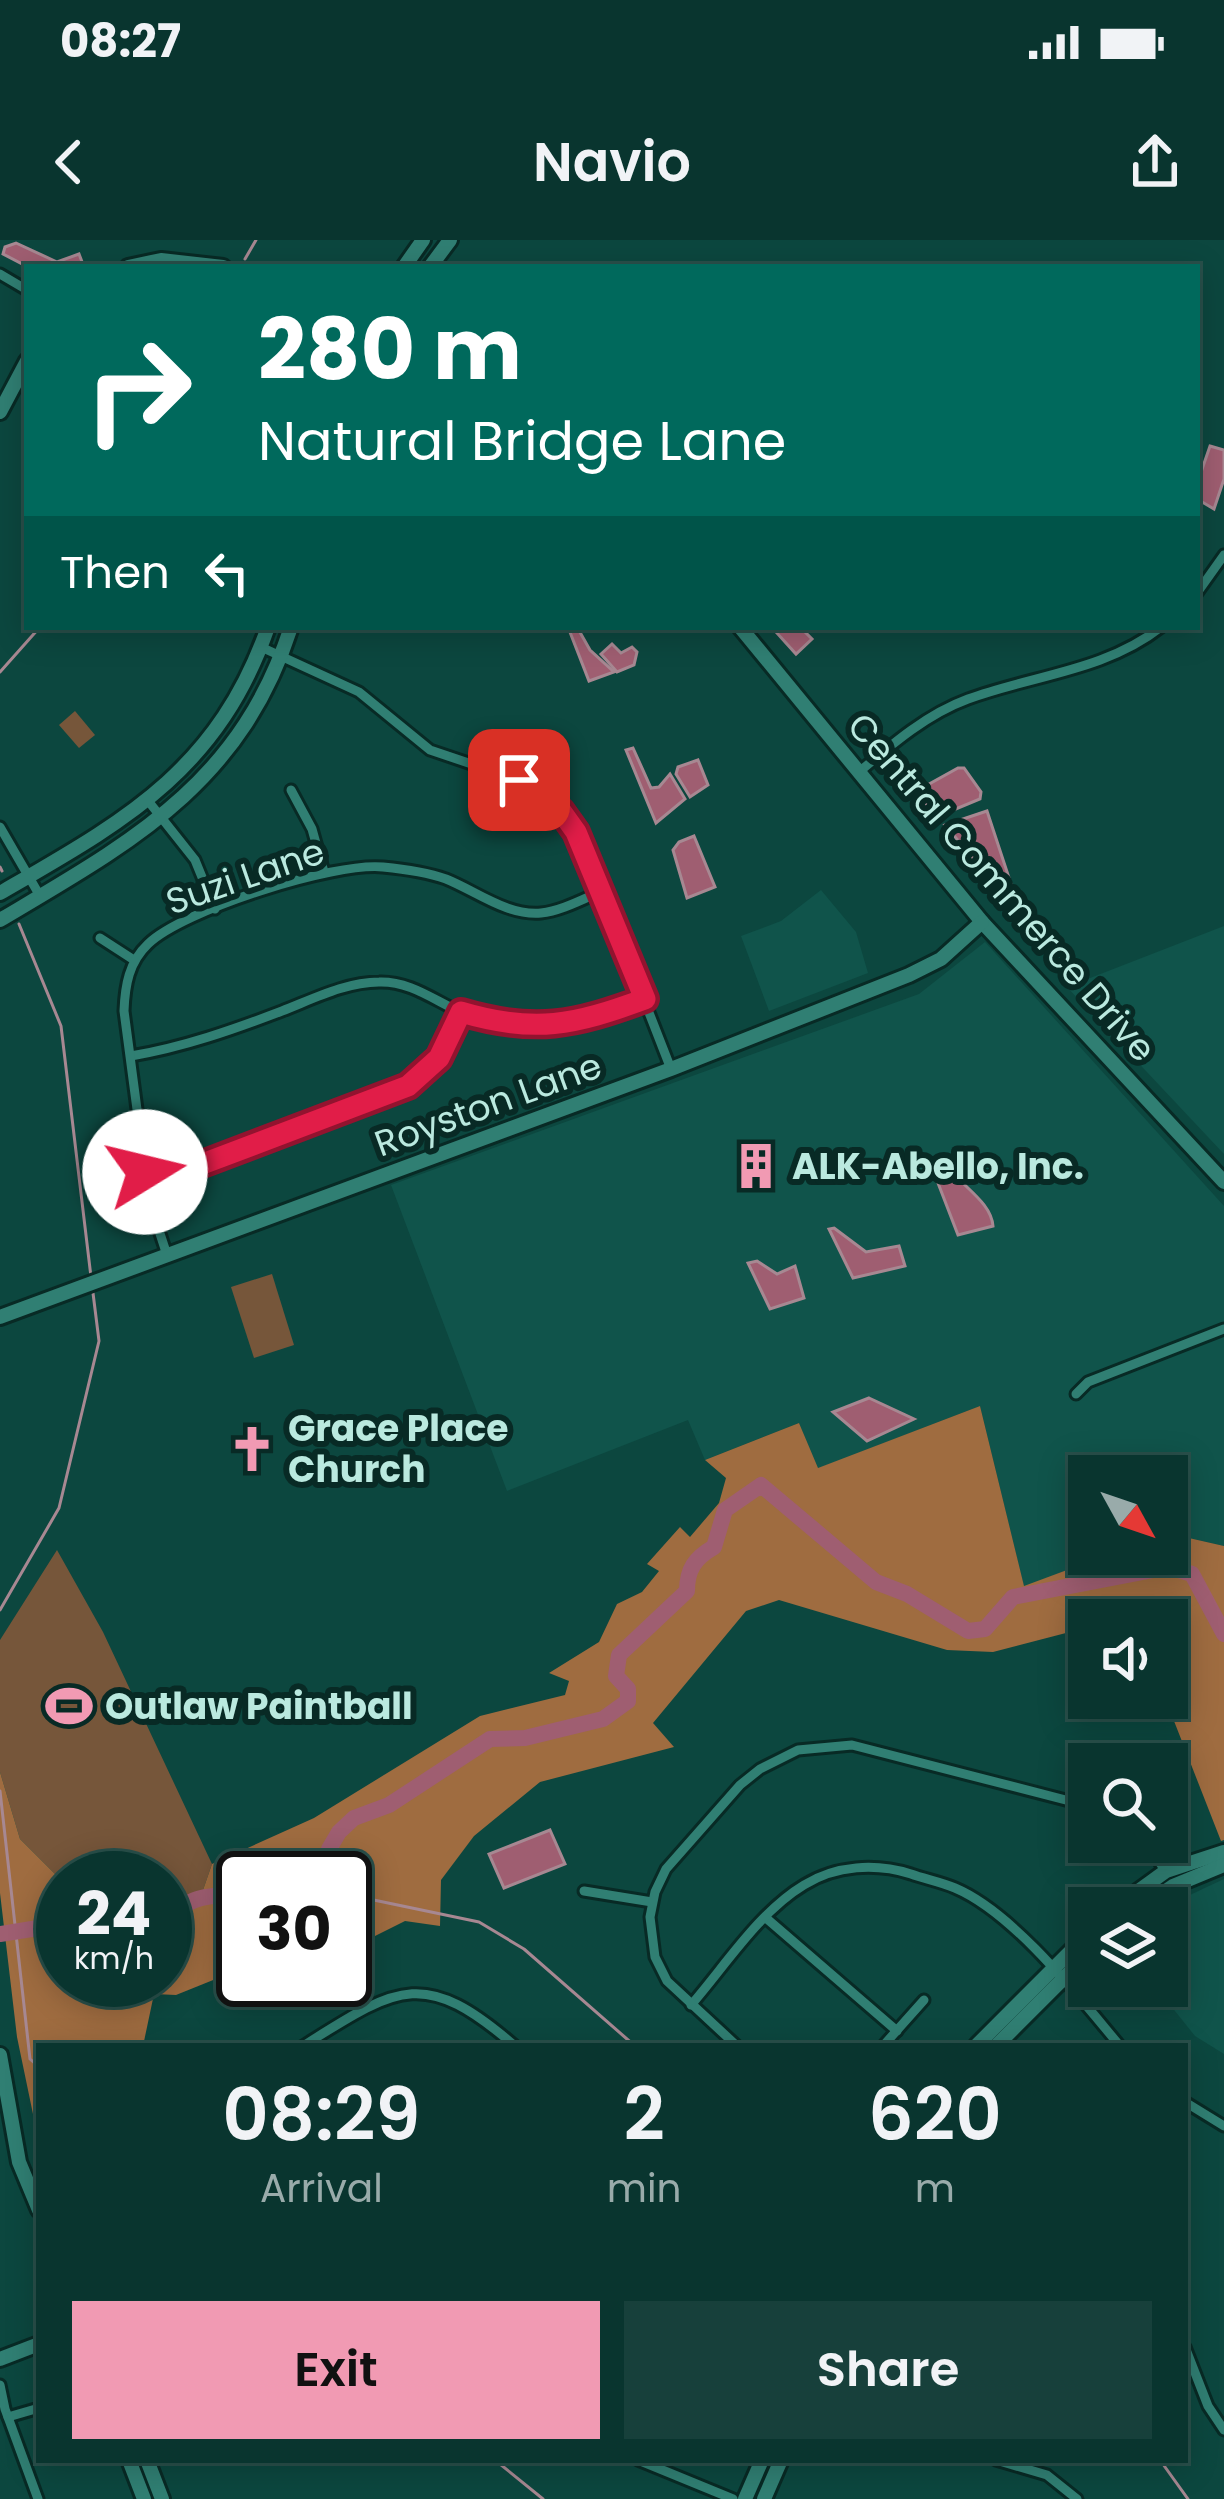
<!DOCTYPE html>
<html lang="en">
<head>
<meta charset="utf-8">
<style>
  :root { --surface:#09352f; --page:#17403b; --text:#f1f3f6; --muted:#99abaa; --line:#29504b; --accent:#f19ab3 }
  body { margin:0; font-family:Poppins,sans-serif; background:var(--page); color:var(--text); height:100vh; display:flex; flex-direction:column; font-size:45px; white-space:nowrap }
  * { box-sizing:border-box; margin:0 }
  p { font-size:39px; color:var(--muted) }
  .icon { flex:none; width:66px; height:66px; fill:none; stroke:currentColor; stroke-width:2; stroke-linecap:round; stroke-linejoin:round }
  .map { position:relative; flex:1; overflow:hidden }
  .side { position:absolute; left:36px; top:1803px; width:1152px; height:420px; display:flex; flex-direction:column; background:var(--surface); border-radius:0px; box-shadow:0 6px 30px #0003,0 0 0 3px var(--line) }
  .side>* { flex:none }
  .banner { position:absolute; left:24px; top:24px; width:1176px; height:366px; border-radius:0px; box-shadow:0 6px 30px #0003,0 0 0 3px var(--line); background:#00695c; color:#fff; overflow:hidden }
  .needle { width:78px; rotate:130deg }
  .buttons { position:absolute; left:1068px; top:1215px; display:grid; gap:24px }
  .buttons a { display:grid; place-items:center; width:120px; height:120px; border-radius:0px; background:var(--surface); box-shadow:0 6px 30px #0003,0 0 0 3px var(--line); font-size:60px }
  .speed { position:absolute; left:36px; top:1611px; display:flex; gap:24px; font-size:60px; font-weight:700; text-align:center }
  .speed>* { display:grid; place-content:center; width:156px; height:156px; border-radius:50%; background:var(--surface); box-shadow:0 6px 30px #0003,0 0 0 3px var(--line); line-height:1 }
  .speed small { font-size:30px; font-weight:400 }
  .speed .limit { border:6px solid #111; border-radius:18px; background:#fff; color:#111 }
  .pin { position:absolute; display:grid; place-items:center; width:102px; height:102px; color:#fff; margin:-51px; border-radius:24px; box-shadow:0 6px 18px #0006 }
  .me { position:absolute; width:132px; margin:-66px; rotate:81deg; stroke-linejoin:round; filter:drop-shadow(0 0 9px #0008) }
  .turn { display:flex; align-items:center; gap:42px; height:252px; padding:0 36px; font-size:54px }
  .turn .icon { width:156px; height:156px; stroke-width:2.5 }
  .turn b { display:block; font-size:84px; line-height:102px }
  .then { display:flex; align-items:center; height:114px; padding:0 36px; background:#0003; gap:24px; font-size:45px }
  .eta { display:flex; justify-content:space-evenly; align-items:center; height:204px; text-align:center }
  .eta b { font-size:72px; font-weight:600; line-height:84px }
  .primary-button { display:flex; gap:24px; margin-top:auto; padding:24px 36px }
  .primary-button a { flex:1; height:138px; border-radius:0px; background:var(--accent); color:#111; font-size:48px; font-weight:600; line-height:138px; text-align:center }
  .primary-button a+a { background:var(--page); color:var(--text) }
  .status { display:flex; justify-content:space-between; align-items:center; height:84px; padding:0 60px; background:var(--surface); direction:ltr }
  .status svg { height:33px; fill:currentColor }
  header { display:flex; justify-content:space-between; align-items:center; height:156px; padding:0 36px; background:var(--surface); font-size:54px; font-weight:600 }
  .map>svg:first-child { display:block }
  .built { fill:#10544b }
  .green { fill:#76563a }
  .forest { fill:#9f6c40 }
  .water { fill:#9f5e71; stroke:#a78892; stroke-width:3 }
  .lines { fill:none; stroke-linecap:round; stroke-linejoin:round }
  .stream { stroke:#a78892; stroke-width:3 }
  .river { stroke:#9f5e71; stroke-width:16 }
  .street-casing { stroke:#082a25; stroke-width:15 }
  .secondary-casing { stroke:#082a25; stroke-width:20 }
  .street { stroke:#307f73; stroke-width:9 }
  .secondary { stroke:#307f73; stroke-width:14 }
  .route-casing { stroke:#92132f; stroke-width:30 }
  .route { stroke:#e11d48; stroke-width:21 }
  .labels { text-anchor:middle; stroke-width:12; stroke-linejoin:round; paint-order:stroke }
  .street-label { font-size:36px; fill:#bae9df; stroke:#082a25 }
  .poi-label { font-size:36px; font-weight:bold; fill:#bae9df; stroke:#082a25; text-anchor:start }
</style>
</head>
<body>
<div class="status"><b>08:27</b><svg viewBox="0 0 49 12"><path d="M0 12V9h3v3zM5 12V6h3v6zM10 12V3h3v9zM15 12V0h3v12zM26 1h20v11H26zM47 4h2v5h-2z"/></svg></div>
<header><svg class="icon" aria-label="back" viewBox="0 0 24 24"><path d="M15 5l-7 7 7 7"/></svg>Navio<svg class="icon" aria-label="share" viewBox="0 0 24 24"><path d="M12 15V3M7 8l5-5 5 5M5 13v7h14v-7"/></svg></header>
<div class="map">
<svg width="1224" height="2259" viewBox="0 0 1224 2259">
  <rect width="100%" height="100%" fill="#0c473f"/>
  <g class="built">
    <path d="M821,650L856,692L868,733L769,771L741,696L781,681Z"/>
    <path d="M1224,686V914L1067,747Z"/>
    <path d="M985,702L1224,966V1306L1167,1293V1236H1089V1314H1110L1024,1347L980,1166L817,1229L799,1183L705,1220L688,1180L507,1251L391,945L919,754Z"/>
    <path d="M1224,1639V1814L1195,1796L1155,1746H1167V1668H1162Z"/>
  </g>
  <g class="green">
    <path d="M75,471L95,495L79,508L59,485Z"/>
    <path d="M120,938L131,940L133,954L112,967L107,966L104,952Z"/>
    <path d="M272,1034L294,1105L254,1118L231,1047Z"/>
    <path d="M57,1310L103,1392L212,1624L203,1650L165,1667V1638H63V1642L20,1599L0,1532V1400Z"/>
  </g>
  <path class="forest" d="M980,1166L1024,1346L1110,1314H1167V1293L1224,1306V1600L1221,1601L1165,1458L1167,1380H1135L1133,1375L1089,1380V1387L993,1412L947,1410L779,1360L746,1371L653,1483L674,1507L540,1542L474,1596L441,1640L440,1686L405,1681L345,1711V1638H243V1728L176,1755L154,1754L143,1806H39V1903L17,1797L0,1653V1532L20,1599L63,1642V1740H165V1667L203,1650L212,1624L314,1578L480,1476L565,1455L569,1441L549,1433L599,1402L617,1364L642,1352L659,1331L647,1324L680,1287L690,1297L719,1263L726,1238L705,1220L799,1183L818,1228Z"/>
  <g class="water">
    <path d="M16,3L57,22L79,14L84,27H28L3,14L5,7Z"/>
    <path d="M1210,206L1224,210V239L1214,269L1197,259V244Z"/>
    <path d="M568,387H577L590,410L614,432L589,441Z"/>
    <path d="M782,387H800L812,399L796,414L776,392Z"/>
    <path d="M612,404L621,413L632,407L637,412L634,425L617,432L601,414Z"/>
    <path d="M633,508L651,548L659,547L670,534L685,559L656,583L626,510Z"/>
    <path d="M698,520L708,545L690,557L676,534L678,527Z"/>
    <path d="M958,528H964L981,552L980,559L939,576L927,566L922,548Z"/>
    <path d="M987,571L1015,656L1008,660L945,585Z"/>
    <path d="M694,596L715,647L687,658L673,610L679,602Z"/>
    <path d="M934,919L945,922C958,945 991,960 993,986L958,995L933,930Z"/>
    <path d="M834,988L866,1012L899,1006L905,1026L853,1038L829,989Z"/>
    <path d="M757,1021L777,1034L795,1026L804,1058L770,1069L748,1023Z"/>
    <path d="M869,1158L914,1179L867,1201L833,1172Z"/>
    <path d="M550,1590L565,1624L504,1648L489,1614Z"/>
  </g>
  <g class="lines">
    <g class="stream">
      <path d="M245,19L256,0"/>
      <path d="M0,432L40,387"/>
      <path d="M0,627L2,631"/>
      <path d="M19,684L61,786L91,1037"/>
      <path d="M0,1370L59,1268L99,1101L93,1053"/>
      <path d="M0,1551L30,1819L39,1827"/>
      <path d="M345,1654L479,1682L524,1709L635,1806"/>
      <path d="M495,2220L543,2259"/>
      <path d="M1160,2220L1188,2259"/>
    </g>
    <g class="river">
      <path d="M279,1638L304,1636L327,1623L329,1609L339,1592L354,1578L389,1565L490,1499L525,1498L603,1479L628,1461V1449L616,1436L619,1415L687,1351C687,1329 695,1318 714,1307L725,1270L761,1245L876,1342L907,1354L968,1391L985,1389L1013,1357L1169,1327L1192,1334L1224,1394"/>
      <path d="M0,1694L38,1688L63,1706"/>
      <path d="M165,1698C184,1650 199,1660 243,1652"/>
      <path d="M120,1740H134"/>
    </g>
    <defs>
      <g id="street">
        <path d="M0,34L27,50"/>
        <path d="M1197,353L1224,315"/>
        <path d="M261,407L359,452L430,510L519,540L561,571L586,611L671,829"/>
        <path d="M859,532C892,504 927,474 968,459C1033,435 1105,431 1161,387"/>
        <path d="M519,540L544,498"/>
        <path d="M291,550L312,589L324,632"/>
        <path d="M149,562L195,620L215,669"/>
        <path d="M0,587L40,656"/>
        <path d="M100,698L134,720"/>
        <path d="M131,816C184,807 232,790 282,771C313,759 346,742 379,742C408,741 431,758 456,770C521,799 582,782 645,759"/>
        <path d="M145,932L205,923L408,846L439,818L461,772"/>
        <path d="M167,1015L149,960L124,771C125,745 129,722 148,704C183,670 334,622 383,627C404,629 426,632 446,639C476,651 507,676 541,673C561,671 583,659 602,651"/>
        <path d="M1076,1154L1088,1142L1224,1089"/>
        <path d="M1146,1602L1166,1632"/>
        <path d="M584,1651L652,1662"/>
        <path d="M766,1678L897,1791"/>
        <path d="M691,1765C725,1726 759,1672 804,1645C836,1625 876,1623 911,1634C925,1639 941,1642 955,1648C1014,1673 1079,1757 1120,1806"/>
        <path d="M303,1806C398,1746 424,1727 515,1806"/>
        <path d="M737,1806L667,1741L655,1717L650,1677L655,1652L666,1629L740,1545L760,1529L798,1510L852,1505L1089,1566"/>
        <path d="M883,1806L924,1760"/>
        <path d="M1185,1862L1224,1886"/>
        <path d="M1185,2107L1208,2166L1224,2190"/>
        <path d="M0,2145L5,2169L38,2259"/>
        <path d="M8,2177L39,2168"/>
        <path d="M638,2220L733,2259"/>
        <path d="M996,2220L1047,2235L1077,2259"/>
      </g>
      <g id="secondary">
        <path d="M128,27L161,20L223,27"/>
        <path d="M404,27L423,0"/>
        <path d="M430,27L450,0"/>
        <path d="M0,172L27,121"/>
        <path d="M740,387L982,682L1224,942"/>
        <path d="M0,653C124,581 217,532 268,387"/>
        <path d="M0,680C133,601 240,544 291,387"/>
        <path d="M0,1077L671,829L909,735L941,719L982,682"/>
        <path d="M1115,1668L1166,1631L1224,1612"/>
        <path d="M1141,1668L1173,1646L1224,1625"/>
        <path d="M976,1806L1089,1693"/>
        <path d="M996,1806L1089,1713"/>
        <path d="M0,1815L19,1922L39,1970"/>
        <path d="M0,2119L39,2104"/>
        <path d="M129,2220L144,2259"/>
        <path d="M147,2220L162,2259"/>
        <path d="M745,2259L762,2220"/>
        <path d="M764,2259L781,2220"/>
      </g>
    </defs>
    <use href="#street" class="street-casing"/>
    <use href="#secondary" class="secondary-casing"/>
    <use href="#street" class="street"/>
    <use href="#secondary" class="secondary"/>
  </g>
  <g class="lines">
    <defs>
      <path id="route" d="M145,932L205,923L408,846L439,818L461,772C535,794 574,785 645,759L576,592L561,571L519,540"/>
    </defs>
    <use href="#route" class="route-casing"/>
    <use href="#route" class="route"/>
  </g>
  <defs>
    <symbol id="building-bare" viewBox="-9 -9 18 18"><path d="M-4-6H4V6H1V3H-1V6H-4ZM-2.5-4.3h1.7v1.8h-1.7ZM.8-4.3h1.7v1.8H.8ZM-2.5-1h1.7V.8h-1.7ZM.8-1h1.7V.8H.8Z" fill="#f19ab3" stroke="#082a25" stroke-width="2.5" paint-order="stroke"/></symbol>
    <symbol id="church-bare" viewBox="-9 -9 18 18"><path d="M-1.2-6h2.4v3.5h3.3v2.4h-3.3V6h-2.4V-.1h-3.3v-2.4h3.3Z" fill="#f19ab3" stroke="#082a25" stroke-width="2.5" paint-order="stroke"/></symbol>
    <symbol id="stadium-bare" viewBox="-9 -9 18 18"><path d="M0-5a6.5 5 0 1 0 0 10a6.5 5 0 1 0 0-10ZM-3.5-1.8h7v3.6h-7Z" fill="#f19ab3" stroke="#082a25" stroke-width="2.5" paint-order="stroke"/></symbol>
  </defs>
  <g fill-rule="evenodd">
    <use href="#building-bare" x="723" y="893" width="66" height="66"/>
    <use href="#church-bare" x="219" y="1176" width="66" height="66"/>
    <use href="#stadium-bare" x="36" y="1433" width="66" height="66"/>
  </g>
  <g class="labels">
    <g class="street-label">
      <text transform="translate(245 636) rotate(-19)" y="13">Suzi Lane</text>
      <text transform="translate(1002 647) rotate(49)" y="13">Central Commerce Drive</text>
      <text transform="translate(488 864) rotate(-20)" y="13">Royston Lane</text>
    </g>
    <g class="poi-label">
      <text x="792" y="939">ALK-Abello, Inc.</text>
      <text x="288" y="1201">Grace Place<tspan x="288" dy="41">Church</tspan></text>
      <text x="105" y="1479">Outlaw Paintball</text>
    </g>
  </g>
</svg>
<div class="buttons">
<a><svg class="needle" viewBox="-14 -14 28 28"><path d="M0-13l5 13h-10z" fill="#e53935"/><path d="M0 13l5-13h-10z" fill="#99abaa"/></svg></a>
<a><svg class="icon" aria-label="sound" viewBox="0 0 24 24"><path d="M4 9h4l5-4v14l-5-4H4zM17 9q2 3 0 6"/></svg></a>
<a><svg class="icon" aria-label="search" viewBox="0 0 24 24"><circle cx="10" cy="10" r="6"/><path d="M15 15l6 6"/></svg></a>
<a><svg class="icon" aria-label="layers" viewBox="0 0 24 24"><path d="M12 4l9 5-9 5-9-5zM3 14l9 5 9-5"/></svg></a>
</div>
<div class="speed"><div>24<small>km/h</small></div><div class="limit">30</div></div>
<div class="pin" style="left:519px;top:540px;background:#d93025"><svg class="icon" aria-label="arrive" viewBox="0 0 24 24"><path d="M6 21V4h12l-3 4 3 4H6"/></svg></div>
<svg class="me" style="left:145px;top:932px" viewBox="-20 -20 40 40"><circle r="19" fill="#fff"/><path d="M0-13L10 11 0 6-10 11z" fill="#e11d48"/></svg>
<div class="banner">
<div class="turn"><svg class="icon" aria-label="right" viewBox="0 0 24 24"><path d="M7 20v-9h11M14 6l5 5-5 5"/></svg><div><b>280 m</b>Natural Bridge Lane</div></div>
<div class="then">Then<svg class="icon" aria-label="left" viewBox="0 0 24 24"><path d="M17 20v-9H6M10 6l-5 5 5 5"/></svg></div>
</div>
<section class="side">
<div class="eta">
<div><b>08:29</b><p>Arrival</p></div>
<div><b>2</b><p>min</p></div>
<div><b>620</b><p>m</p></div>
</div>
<div class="primary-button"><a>Exit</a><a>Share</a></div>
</section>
</div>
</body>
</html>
